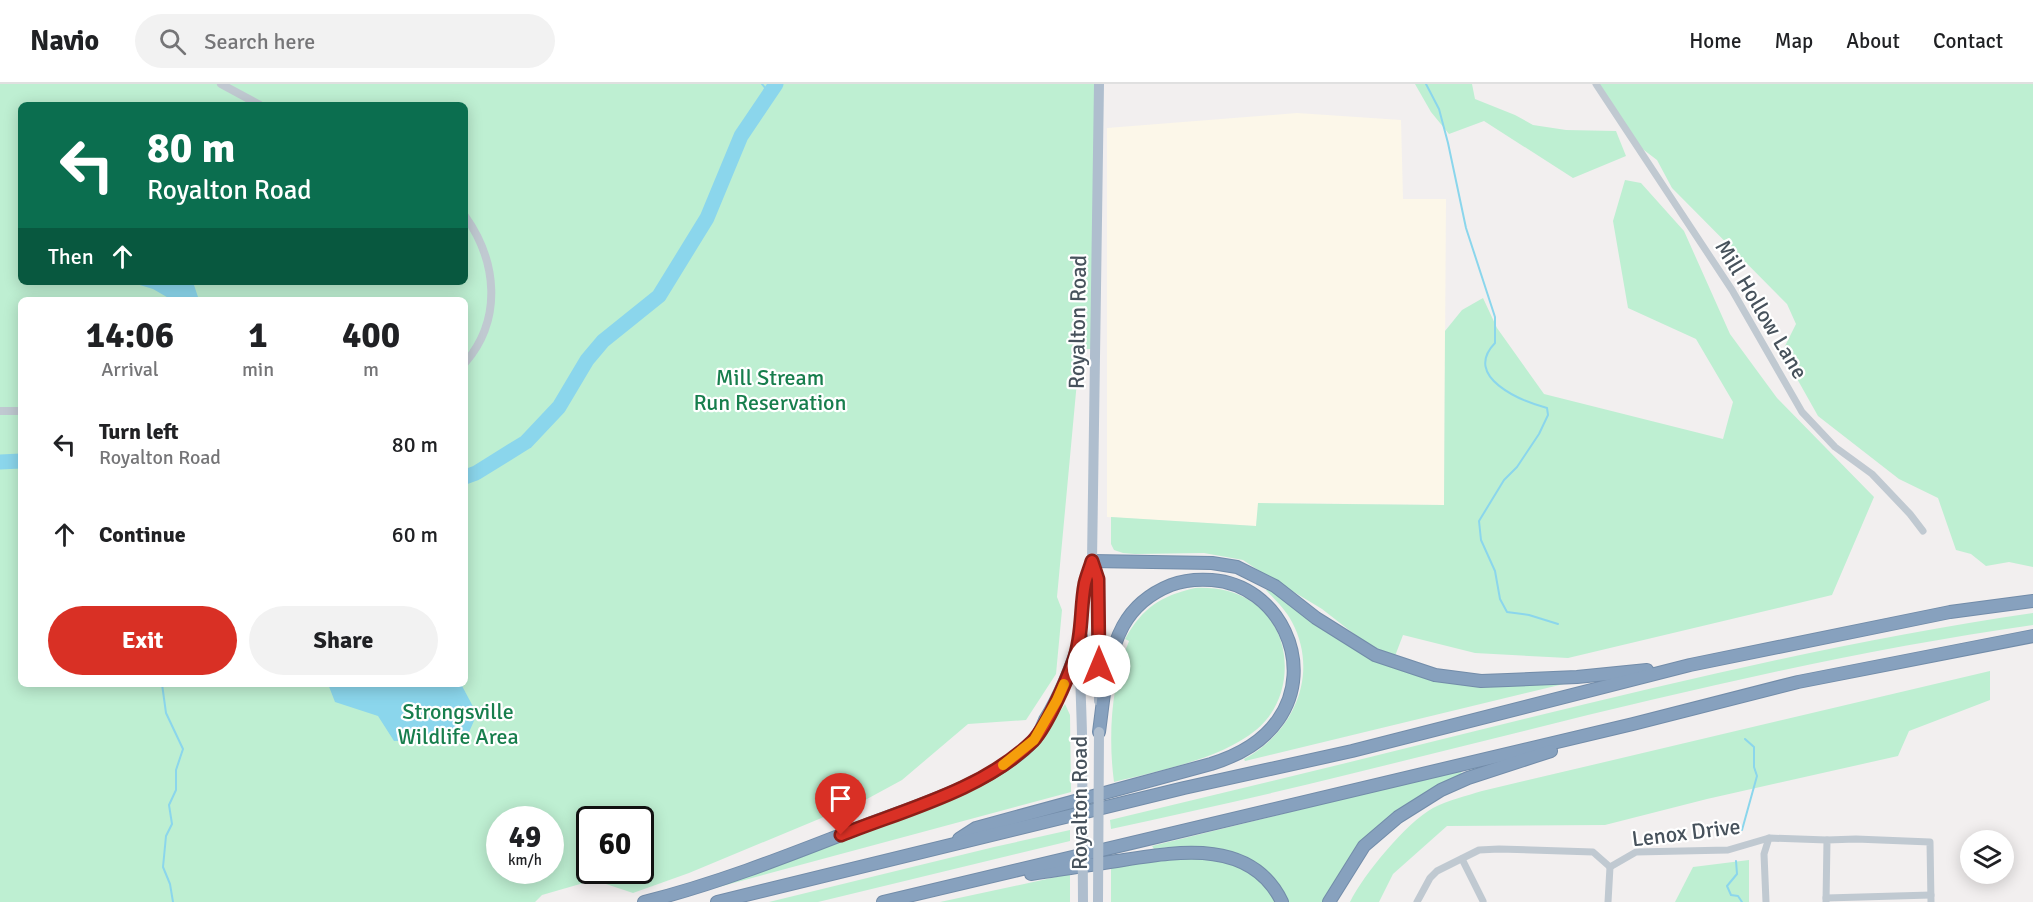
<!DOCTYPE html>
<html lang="en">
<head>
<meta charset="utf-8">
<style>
  :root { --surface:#fff; --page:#f2f2f2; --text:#202124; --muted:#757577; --line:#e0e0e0; --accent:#d93025 }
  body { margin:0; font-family:Signika,sans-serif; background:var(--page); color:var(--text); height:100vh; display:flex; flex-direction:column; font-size:22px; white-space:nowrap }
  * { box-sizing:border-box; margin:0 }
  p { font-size:20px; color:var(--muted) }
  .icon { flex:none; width:33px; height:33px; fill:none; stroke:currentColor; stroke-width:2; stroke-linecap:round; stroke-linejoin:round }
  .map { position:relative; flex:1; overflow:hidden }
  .details { position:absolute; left:18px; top:213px; width:450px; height:390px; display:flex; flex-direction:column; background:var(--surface); border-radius:9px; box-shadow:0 3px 15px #0003 }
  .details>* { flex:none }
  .hud { position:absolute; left:18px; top:18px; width:450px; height:183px; border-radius:9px; box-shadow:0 3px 15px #0003; background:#0b6e4f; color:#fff; overflow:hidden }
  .tools { position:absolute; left:1960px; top:746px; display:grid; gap:12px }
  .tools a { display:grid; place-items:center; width:54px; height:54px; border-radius:50%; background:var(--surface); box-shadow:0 3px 15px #0003; font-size:30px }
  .speed { position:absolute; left:486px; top:722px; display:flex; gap:12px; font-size:30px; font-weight:700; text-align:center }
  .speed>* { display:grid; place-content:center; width:78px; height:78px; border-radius:50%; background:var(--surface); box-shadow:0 3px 15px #0003; line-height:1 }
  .speed small { font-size:15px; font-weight:400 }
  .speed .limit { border:3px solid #111; border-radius:9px; background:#fff; color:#111 }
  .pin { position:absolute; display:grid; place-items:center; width:51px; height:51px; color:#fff; margin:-62px -26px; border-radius:50% 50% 50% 0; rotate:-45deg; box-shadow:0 0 6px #0007 }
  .pin .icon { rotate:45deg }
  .me { position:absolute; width:66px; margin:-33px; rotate:0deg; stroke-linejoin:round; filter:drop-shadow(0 0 4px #0008) }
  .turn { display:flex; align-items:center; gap:21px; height:126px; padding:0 30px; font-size:27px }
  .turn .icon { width:78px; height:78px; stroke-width:2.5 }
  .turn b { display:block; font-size:42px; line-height:51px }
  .then { display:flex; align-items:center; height:57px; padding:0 30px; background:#0003; gap:12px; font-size:22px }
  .eta { display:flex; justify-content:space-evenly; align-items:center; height:102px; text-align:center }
  .eta b { font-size:36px; font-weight:700; line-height:42px }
  .action { display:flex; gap:12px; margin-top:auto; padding:12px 30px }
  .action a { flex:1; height:69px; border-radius:36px; background:var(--accent); color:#fff; font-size:24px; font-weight:700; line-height:69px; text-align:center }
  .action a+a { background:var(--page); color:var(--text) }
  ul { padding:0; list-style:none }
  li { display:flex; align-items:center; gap:18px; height:90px; padding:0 30px }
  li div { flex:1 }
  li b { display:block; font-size:22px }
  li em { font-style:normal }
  header { display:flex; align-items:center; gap:36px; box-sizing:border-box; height:84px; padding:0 30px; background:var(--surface); border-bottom:2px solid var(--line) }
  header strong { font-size:28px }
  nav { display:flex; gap:33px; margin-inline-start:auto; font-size:21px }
  .search { width:420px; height:54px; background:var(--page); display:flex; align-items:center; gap:15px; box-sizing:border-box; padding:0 21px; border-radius:33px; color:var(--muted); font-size:22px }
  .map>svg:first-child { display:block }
  .commercial { fill:#fcf7e9 }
  .green { fill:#beefd2; fill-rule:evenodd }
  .water { fill:#8bd6ec }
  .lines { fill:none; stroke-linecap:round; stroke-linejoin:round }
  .stream { stroke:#8bd6ec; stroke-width:2 }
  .river { stroke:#8bd6ec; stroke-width:15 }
  .motorway-casing { stroke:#728ca9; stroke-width:14 }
  .minor { stroke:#c0c9d1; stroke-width:7 }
  .tertiary { stroke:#c0c9d1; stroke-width:8 }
  .primary { stroke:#afbece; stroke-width:10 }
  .motorway { stroke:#87a1be; stroke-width:12 }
  .primary-bridge { stroke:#afbece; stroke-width:10 }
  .route-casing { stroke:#8d1f18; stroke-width:15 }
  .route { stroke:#d93025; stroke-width:10 }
  .slow { stroke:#f59e0b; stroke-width:10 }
  .labels { text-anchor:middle; stroke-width:4.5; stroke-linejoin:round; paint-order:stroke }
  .street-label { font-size:22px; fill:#47525c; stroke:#fff }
  .park-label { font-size:22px; fill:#177e4d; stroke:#fff }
</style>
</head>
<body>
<header>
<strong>Navio</strong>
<div class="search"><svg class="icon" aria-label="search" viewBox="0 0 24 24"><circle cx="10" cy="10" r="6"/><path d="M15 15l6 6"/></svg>Search here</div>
<nav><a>Home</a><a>Map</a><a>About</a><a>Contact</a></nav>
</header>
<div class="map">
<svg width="2033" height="818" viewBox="0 0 2033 818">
  <rect width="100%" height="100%" fill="#f2efef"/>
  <path class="commercial" d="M1297,29L1401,36L1403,115H1446L1444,421L1259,419L1256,442L1107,433V44Z"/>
  <g class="green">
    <path d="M0,0H1094L1096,265H1080L1057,513L1062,526L1056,590L1026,636L968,640L902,696L867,715L689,789L633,809L594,796L542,811L535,818H0ZM21,21H465V198H21ZM21,216H465V600H21ZM500,735H550V786H500ZM590,735H640V786H590Z"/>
    <path d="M1415,0H1472L1475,15L1515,31L1533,41L1566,46L1616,47L1626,72L1573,94L1484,37L1449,50L1431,28Z"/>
    <path d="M1594,0H2033V483L2009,478L1986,482L1971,470L1956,466L1938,414L1899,395L1818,332L1782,268L1796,240L1787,220L1672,104L1657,76L1632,57Z"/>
    <path d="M1625,96L1641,99L1684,147L1730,250L1777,314L1874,413L1832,511L1568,574L1475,569L1403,551L1395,572L1367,560L1322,525L1261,488L1243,476L1204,469L1135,470L1123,469L1114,466L1111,460V433L1256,442L1258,419L1444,421L1445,247L1462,226L1483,214L1497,244L1544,310L1723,355L1733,318L1696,255L1628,224L1613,137Z"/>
    <path d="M1195,504C1215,503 1236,507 1252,518C1295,546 1295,615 1256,646C1221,675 1158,687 1114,698C1108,653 1111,599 1129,557L1125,555C1143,523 1161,512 1195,504Z"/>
    <path d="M1268,505L1289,519L1425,593L1572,598L1245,677L1244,675C1293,649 1320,591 1292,538C1286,526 1275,516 1266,506Z"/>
    <path d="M2033,529V541C1800,574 1571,636 1342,692C1266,711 1188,728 1111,745L1110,736C1221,709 1332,683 1443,655C1638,607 1834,558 2033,529Z"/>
    <path d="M1990,587V616L1909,647L1898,672L1707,715L1605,741L1447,742L1393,790L1379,818H1350C1364,790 1406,739 1433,724C1448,716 1466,712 1482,707Z"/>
    <path d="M1065,620L1070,631L1071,708L715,804L713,801L1017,678L1046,649Z"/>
    <path d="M1461,686L1462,691L1400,725L1362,759L1326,818H1289C1263,766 1206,758 1154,765L1152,762Z"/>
    <path d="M1070,746V757L818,818H769L994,763Z"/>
    <path d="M1195,772C1235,780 1252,782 1277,818H1111V780Z"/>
    <path d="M1749,776V818H1675L1693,783Z"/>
    <path d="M1070,790V818H940Z"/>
  </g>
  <g class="water">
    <path d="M130,198H193L199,216H172L153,205Z"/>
    <path d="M328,600H461L477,630L466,655L394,657L378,632L335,618Z"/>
  </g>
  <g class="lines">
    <g class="stream">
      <path d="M762,0L770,10"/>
      <path d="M1426,0L1439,25L1448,59L1466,144L1495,233V259C1462,293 1521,317 1547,324L1548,331L1539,350L1517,383L1504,396L1479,437L1481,456L1495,487L1500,515L1507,528L1529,531L1558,540"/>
      <path d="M11,376L21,382"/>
      <path d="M162,600L166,629L183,665L176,686V706L169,721L172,740L166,752L163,783L170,800L173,818"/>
      <path d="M1742,746L1757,692L1754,683V663L1745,655"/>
      <path d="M1736,777L1737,790L1727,802L1731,811L1738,812L1742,818"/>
    </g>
    <g class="river">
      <path d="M0,378L21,377"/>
      <path d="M465,393L476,389L526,358L559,323L587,276L603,257L659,212L707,134L741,52L776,0"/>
    </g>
    <defs>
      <g id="motorway">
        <path d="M1092,477L1212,479L1237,483L1275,502L1316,534L1375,571L1435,591L1481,597L1508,596L1577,593L1647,586"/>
        <path d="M959,755L976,744L1211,680C1237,672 1262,659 1278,636C1317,581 1279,501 1212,496C1198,495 1184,496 1171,501C1151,509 1134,522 1123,542C1106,574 1104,612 1099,648"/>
        <path d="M1031,790C1060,786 1089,781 1117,777C1175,768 1251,753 1282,818"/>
        <path d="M644,818C720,799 792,770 864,742C916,722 996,698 1034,656C1039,651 1042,643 1045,636C1061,610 1072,582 1081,553"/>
        <path d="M717,818L1184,704L1352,667L1690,581L1950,528L2033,517"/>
        <path d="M883,818L1633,640L1798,598L2033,552"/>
        <path d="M1329,818L1364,762L1398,733L1441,706L1468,694L1551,667"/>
      </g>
    </defs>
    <use href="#motorway" class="motorway-casing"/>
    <g class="minor">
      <path d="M1596,0L1732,206L1802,328L1835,363L1872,390L1910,430L1923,447"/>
      <path d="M1462,775L1483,817"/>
      <path d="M1610,783L1636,768L1728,766L1769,754"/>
      <path d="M1826,814L1931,811"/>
      <path d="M1417,818L1430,794L1437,787L1479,766L1499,765L1593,768L1610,783"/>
      <path d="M1608,818L1610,783"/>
      <path d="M1766,818L1764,770L1769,754L1827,756"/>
      <path d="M1826,818L1827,756L1856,755L1930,758L1931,818"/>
    </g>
    <g class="tertiary">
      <path d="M221,0L260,21"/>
      <path d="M465,132C497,177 503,235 465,279"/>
      <path d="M0,327H21"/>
    </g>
    <g class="primary">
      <path d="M1093,477L1098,495L1099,617"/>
      <path d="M1082,651C1081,594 1074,532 1092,477L1099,0"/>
    </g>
    <use href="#motorway" class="motorway"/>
    <g class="primary-bridge">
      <path d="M1082,651L1083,818"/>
      <path d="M1098,818L1099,648"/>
    </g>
  </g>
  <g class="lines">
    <defs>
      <path id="route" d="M841,751C904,726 983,706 1033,657C1047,642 1067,596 1074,576C1083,550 1080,525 1085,499C1087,491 1090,484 1092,477L1098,495L1099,582"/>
    </defs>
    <use href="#route" class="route-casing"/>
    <use href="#route" class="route"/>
    <path class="slow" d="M1003,681L1034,656L1057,616L1064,600"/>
  </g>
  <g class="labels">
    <g class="street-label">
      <text transform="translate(1762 225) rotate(59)" y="8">Mill Hollow Lane</text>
      <text transform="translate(1077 238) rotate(-89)" y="8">Royalton Road</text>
      <text transform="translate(1079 719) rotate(-90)" y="8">Royalton Road</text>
      <text transform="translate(1686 748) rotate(-7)" y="8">Lenox Drive</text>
    </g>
    <g class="park-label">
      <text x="770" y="301">Mill Stream<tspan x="770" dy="25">Run Reservation</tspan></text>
      <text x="458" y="635">Strongsville<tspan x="458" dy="25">Wildlife Area</tspan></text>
    </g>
  </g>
</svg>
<div class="tools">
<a><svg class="icon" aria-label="layers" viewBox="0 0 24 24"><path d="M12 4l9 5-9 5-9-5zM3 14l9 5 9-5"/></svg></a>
</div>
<div class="speed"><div>49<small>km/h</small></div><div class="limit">60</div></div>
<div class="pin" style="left:841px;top:751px;background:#d93025"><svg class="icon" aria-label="arrive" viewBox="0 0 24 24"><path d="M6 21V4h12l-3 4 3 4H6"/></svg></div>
<svg class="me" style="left:1099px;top:582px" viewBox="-20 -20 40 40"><circle r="19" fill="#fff"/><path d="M0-13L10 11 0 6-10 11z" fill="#d93025"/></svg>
<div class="hud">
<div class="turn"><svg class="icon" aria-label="left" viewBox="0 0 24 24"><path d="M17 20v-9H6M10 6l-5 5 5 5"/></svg><div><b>80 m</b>Royalton Road</div></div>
<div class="then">Then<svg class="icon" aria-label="ahead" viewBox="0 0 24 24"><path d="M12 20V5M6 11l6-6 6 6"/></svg></div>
</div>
<section class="details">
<div class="eta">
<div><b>14:06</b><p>Arrival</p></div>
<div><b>1</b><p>min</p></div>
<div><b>400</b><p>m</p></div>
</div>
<ul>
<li><svg class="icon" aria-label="left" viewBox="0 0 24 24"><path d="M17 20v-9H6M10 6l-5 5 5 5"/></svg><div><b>Turn left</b><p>Royalton Road</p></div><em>80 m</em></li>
<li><svg class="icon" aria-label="ahead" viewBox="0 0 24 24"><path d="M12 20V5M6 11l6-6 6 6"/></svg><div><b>Continue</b></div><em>60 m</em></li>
</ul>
<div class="action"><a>Exit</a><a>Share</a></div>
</section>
</div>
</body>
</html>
